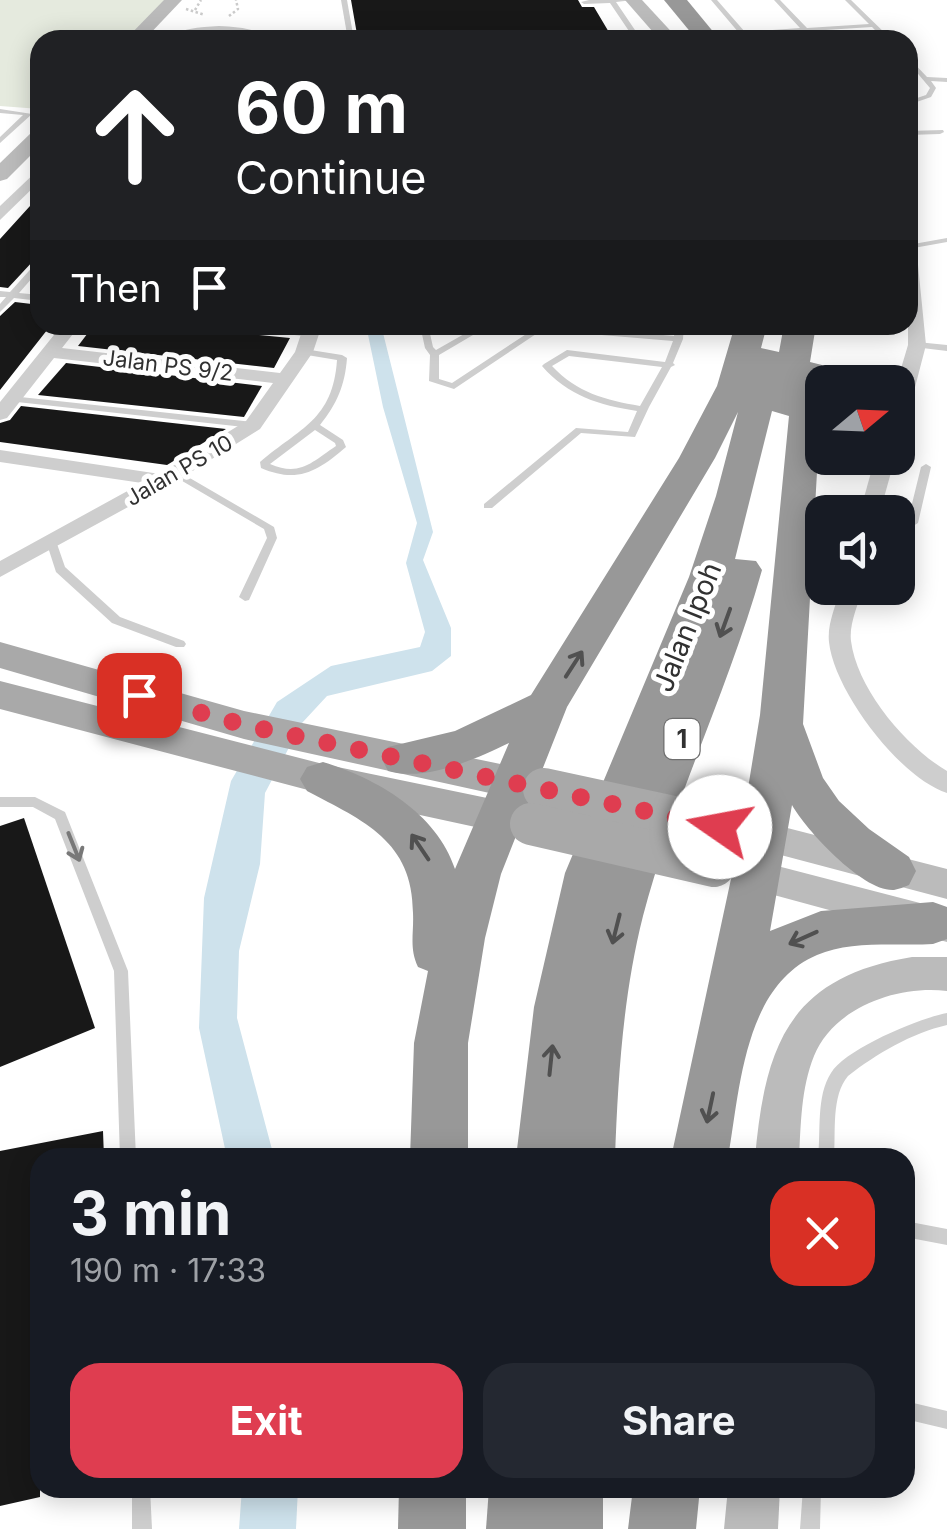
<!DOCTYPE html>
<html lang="en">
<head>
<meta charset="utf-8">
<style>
  :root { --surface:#171b24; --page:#242831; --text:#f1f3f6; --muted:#9ea1a6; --accent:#df3d50 }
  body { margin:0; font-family:Inter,sans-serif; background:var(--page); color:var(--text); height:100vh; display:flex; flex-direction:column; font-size:38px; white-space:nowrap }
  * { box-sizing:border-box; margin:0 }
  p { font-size:32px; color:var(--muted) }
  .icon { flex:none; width:55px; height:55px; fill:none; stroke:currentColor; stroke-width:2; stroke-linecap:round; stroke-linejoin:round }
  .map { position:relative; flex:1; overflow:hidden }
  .drawer { position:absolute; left:30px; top:1148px; width:885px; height:350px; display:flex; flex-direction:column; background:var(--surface); border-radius:30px; box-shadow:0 5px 25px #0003 }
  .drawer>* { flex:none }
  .banner { position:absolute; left:30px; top:30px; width:888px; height:305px; border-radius:30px; box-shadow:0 5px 25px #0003; background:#202124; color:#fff; overflow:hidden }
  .needle { width:65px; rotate:71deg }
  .tools { position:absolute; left:805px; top:365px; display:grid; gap:20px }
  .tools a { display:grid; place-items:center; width:110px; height:110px; border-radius:20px; background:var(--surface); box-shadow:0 5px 25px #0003; font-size:50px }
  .pin { position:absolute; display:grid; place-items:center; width:85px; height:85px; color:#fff; margin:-42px; border-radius:20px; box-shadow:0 5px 15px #0006 }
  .me { position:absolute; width:110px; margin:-55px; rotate:282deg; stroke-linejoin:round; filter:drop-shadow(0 0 8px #0008) }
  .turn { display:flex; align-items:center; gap:35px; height:210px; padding:0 40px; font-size:45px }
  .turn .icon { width:130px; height:130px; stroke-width:2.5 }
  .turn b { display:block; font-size:70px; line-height:85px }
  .then { display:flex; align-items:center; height:95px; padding:0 40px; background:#0003; gap:20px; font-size:38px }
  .round { display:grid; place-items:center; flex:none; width:105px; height:105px; border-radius:30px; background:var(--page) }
  .overview { display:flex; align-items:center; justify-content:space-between; height:170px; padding:0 40px }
  h1 { font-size:60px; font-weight:700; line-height:75px }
  .cta { display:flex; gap:20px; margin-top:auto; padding:20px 40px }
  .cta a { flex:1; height:115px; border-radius:30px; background:var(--accent); color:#fff; font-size:40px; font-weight:700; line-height:115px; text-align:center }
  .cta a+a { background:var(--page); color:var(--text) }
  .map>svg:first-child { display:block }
  .green { fill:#e5eade }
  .water { fill:#cee2ec }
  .building { fill:#181818 }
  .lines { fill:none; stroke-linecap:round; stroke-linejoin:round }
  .path { stroke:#cbcbcb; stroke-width:2.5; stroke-dasharray:2.5 2.5; stroke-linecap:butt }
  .lane { fill:#cecece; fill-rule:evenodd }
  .street { fill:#cecece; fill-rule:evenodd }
  .secondary { fill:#bbb; fill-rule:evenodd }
  .primary { fill:#a9a9a9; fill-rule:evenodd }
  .highway { fill:#989898; fill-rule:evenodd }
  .primary-bridge { stroke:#a9a9a9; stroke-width:42 }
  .oneway { stroke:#505050 }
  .oneway2 { stroke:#787878 }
  .route { stroke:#df3d50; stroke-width:18; stroke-dasharray:0 32.4 }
  .labels { text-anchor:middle; stroke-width:10; stroke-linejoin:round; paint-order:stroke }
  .far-street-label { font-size:22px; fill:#313131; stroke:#fff }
  .shield { fill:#fff; stroke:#6f6f6f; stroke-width:2.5 }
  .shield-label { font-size:25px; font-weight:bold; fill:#313131 }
  .street-label { font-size:28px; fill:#313131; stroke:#fff }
</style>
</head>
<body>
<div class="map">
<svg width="947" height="1529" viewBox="0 0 947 1529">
  <rect width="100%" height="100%" fill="#fff"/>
  <path class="green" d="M0,0H168L125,40H40V109L0,106Z"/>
  <g class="water">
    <path d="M366,325H381L433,532L423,560L451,628V656L432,671L327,696L302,723L265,793L260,864L239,951L237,1018L274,1157L227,1158L199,1028L204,898L231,781L277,702L331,666L420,647L425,632L406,563L417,523L383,407Z"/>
    <path d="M242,1488H298L296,1529H239Z"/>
  </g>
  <g class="building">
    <path d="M351,0H578L582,7H594L610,34L564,40H528L521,34H495L488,40H358Z"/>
    <path d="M40,195V258L34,260L8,288L0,287V239Z"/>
    <path d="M15,302L40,305V325H51L0,390V316Z"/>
    <path d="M94,325H221L229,332L290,338L274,368L78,346Z"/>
    <path d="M66,363L262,386L244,417L38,395Z"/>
    <path d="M21,406L226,429L167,465L0,442V423L10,420Z"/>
    <path d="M24,818L95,1028L0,1067V826Z"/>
    <path d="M103,1131L104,1158H40V1497L0,1506V1151Z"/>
  </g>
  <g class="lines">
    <g class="path">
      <path d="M186,9L205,15"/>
      <path d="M195,10L201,0"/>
      <path d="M229,16L238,9L236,0"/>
    </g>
    <g class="lane">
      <path d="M341,0H347L354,40H348Z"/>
      <path d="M589,0H633L616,2L639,36L667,35L670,37L641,40H595L598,38L633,37L610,3L584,4L581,2Z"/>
      <path d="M711,0H717L745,32L800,28L774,0H780L807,28L869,24L845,0H851L892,40H885L872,27L810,31L818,40H811L804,32L748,36L751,40H745Z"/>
      <path d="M219,26C238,27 257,28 272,40H265L249,33L219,30L189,33L171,40H164C180,28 199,27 219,26Z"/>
      <path d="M495,38H521L524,40H492Z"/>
      <path d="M908,57L927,77L947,78V82L931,81L936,88L931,97L908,105V101L926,95L930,88L908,62Z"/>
      <path d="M0,109L32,114L0,143V137L23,115L0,113Z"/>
      <path d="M943,130L944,132L940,134L908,135V131Z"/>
      <path d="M947,238V242L908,249V245Z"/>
      <path d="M37,262H40V269L19,293L40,295V301L14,298L0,312V304L6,297H0V291L10,292Z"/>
      <path d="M225,325H254L313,331L317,334L313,337L229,328Z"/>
      <path d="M420,325H428L433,347L436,350L480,325H490L439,355V379L452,383L537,327L554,325L674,336L676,325H684L683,339L673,363L675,365L671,367L649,407L635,437L581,433L492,508H484V504L576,428L628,432L637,411C599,405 568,396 542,366L544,364L567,350L665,362L673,341L554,331L539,332L454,389L429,381L430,355L425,348ZM569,356L662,367L640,406C606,400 577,393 552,366Z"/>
      <path d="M917,342L947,345V351L914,347V343Z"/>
      <path d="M304,349L342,355L347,358C345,385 337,404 320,425L343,440L346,447C318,471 298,484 261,468L260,462C300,428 333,420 337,360L301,354V350ZM315,430L335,443L336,446C312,462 300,477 270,464Z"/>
      <path d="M11,396L253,422L258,425L253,428L8,401V397Z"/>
      <path d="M926,464L931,467L918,523L913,526L898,528V522L908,520L921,467Z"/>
      <path d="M176,470L274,527L277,538L249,600L245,601L239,597L267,538L264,529L172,475V471Z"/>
      <path d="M51,538L56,541L65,567L120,617L184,641L186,644L184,647H176L112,623L56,572L46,541Z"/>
      <path d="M0,797H35L65,812L128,971L136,1158H120L114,971L55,819L33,807H0Z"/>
      <path d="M947,1013V1025C912,1033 876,1054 848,1076C831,1096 836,1132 834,1158H818C821,1132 816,1096 831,1073C845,1049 920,1018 947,1013Z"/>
      <path d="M905,1221L947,1229V1245L905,1237Z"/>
      <path d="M905,1401L947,1411V1429L905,1419Z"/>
      <path d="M132,1488H150L152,1529H132Z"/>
      <path d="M803,1488H821L820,1529H800Z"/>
    </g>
    <g class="street">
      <path d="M40,168V181L0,220V206Z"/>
      <path d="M908,240L916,245L926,345L908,414L898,420L897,382L908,345Z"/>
      <path d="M62,325H80L62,348L280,373L295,352L304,325H322L313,352L260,429L183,477L0,577V561L142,483L0,462V450L160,474L246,421L273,383L54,358L7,418L0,420V402Z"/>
      <path d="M875,458H895L880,512H860Z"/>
      <path d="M841,588H863C858,605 849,624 851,641C857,689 906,747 947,771V793C900,778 834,691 829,642C827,624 836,605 841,588Z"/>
    </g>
    <g class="secondary">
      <path d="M164,0H182L144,40H125Z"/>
      <path d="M625,0H642L679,40H660Z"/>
      <path d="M40,129V146L7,179L0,181V163L33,131Z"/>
      <path d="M764,822L947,869V899L751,847L746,837L751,827Z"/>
      <path d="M758,861L947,910V942L745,887L739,876L745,865Z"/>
      <path d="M912,957H947V991C898,985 834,1007 814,1056C801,1088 801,1124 799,1158H755C765,1045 789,977 912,957Z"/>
      <path d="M728,1488H780L778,1529H724Z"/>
    </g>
    <g class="primary">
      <path d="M0,642L244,711L544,773L558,778L564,789L558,800L544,805L244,739L0,668Z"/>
      <path d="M0,681L323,764L531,807L546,811L552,823L546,835L531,839L323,794L0,709Z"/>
    </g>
    <g class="highway">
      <path d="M664,0H687L720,40H697Z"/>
      <path d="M735,325H767L761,348L779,352L784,325H816L810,362L822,365L826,372V382H822L803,724L823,778L839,801L869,829L909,857L916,871L909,885C904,887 899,889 894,890C863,892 806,830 792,805L770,931L821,911L933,902L947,907V939L933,944C897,946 850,940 817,955C744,986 740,1089 728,1158H671L740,837L760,715L789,416L772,411L735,559L756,561L762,570C729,688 674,798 643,916C623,995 618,1077 615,1158H516L534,1007L565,873L689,577L716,496L738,412L715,458L567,707L501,874L485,938L468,1043V1158H410L414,1043L428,971L418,967C409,948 414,934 413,913C413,841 364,821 307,791L300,779L307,767L323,762C376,778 437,813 455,869L509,743C476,759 425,782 388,771L382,759L388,747L455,731L531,695L679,458L717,386Z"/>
      <path d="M399,1488H466V1529H398Z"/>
      <path d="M489,1488H603V1529H486Z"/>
      <path d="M633,1488H700L696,1529H628Z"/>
    </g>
    <g class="primary-bridge">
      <path d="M544,789L720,827"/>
      <path d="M531,824L714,866"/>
    </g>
  </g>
  <defs><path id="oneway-shaft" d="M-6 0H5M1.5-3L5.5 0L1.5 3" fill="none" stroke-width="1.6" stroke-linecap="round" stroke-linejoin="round" transform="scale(2.5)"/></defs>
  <g class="oneway">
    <use href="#oneway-shaft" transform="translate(725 623) rotate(110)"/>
    <use href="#oneway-shaft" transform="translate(574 664) rotate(-57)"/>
    <use href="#oneway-shaft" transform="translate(420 847) rotate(-124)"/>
    <use href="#oneway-shaft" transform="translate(616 929) rotate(104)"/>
    <use href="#oneway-shaft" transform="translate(803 938) rotate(156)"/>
    <use href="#oneway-shaft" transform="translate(551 1060) rotate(-84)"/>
    <use href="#oneway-shaft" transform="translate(710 1108) rotate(102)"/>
  </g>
  <use class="oneway2" href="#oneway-shaft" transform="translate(74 847) rotate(68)"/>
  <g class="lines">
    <path class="route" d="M139,695L244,725L720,827"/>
  </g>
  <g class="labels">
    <g class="far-street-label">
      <text transform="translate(168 365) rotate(7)" y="8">Jalan PS 9/2</text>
      <text transform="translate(179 470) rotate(-30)" y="8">Jalan PS 10</text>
    </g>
    <rect class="shield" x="664.5" y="719" width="35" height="40" rx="8"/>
    <g class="shield-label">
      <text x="682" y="748">1</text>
    </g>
    <g class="street-label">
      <text transform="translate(687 627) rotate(-68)" y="10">Jalan Ipoh</text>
    </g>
  </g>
</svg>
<div class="tools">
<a><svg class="needle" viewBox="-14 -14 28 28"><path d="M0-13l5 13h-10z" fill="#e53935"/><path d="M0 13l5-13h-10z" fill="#9ea1a6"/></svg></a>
<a><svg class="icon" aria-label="sound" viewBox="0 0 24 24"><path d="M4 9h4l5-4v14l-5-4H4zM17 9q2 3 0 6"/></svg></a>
</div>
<div class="pin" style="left:139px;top:695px;background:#d93025"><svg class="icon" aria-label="arrive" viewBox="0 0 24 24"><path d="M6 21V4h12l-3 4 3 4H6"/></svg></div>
<svg class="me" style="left:720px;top:827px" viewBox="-20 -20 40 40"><circle r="19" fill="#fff"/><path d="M0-13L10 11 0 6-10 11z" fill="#df3d50"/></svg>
<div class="banner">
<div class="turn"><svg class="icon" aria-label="ahead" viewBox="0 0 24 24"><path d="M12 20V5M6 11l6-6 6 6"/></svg><div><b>60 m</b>Continue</div></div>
<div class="then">Then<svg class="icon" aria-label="arrive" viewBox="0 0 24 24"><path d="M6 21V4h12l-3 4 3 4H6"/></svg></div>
</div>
<section class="drawer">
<div class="overview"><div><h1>3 min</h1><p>190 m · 17:33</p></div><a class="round" style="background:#d93025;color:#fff"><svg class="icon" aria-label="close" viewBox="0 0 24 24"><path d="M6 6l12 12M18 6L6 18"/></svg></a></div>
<div class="cta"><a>Exit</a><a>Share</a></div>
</section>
</div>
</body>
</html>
